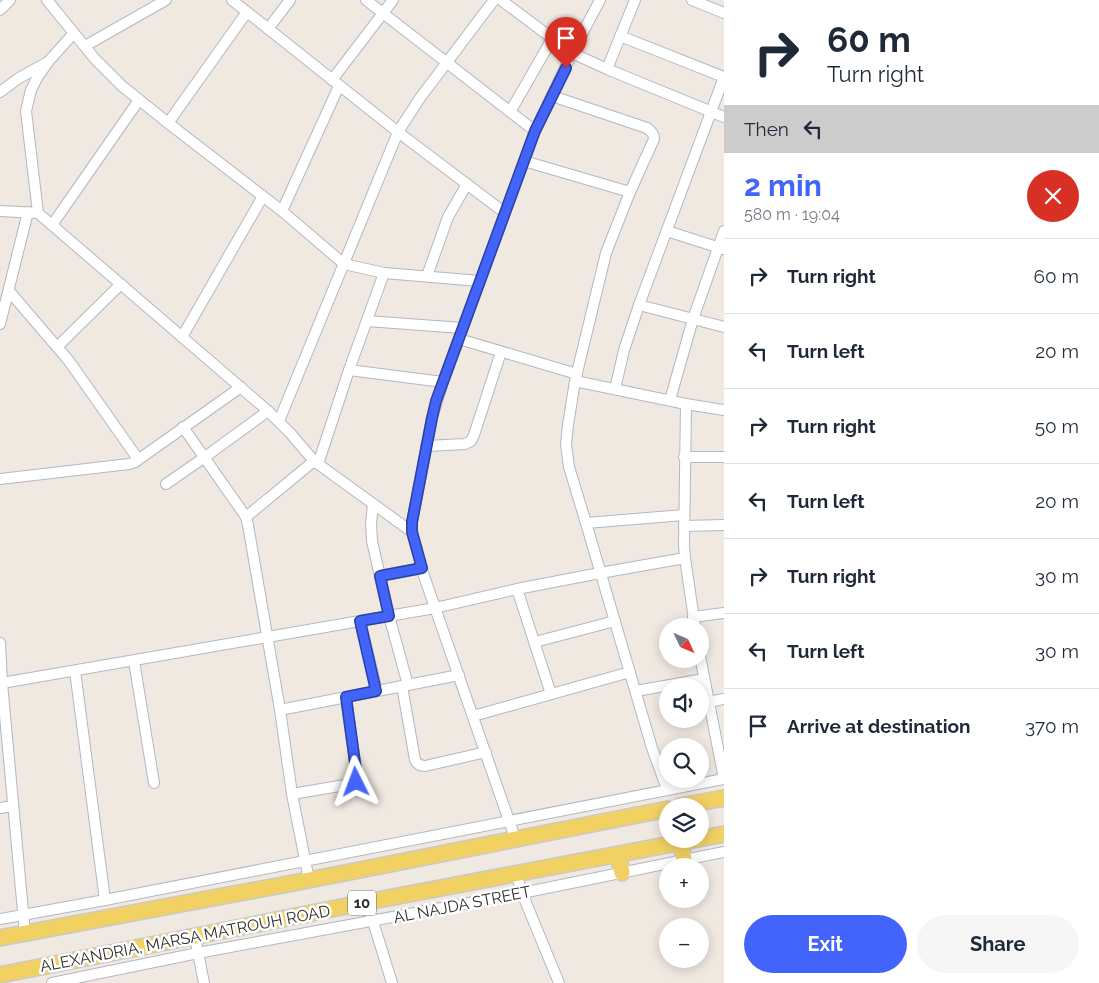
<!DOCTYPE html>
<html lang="en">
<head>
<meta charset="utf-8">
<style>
  :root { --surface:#fff; --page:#f6f6f7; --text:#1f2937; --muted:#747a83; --line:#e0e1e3; --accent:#4264fb }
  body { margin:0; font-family:Raleway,sans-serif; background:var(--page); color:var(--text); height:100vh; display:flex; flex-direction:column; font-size:19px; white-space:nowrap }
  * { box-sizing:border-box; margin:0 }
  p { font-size:16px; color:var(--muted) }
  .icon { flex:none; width:28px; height:28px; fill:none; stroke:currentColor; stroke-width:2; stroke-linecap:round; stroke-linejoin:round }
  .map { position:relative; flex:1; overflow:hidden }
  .side { display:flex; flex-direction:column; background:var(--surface); width:375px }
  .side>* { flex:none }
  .hud { background:#fff; color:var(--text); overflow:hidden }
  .needle { width:32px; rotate:134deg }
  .controls { position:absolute; left:659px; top:618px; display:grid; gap:10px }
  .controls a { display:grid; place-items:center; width:50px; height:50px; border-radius:50%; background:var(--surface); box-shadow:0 2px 12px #0003; font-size:25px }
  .pin { position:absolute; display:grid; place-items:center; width:42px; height:42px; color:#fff; margin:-51px -21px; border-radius:50% 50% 50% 0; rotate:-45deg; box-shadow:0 0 5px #0007 }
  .pin .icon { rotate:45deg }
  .me { position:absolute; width:55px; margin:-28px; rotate:357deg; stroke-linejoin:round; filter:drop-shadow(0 0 4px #0008) }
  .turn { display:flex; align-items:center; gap:18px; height:105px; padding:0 20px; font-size:22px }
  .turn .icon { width:65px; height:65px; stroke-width:2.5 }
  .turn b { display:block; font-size:35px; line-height:42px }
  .then { display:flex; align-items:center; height:48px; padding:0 20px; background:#0003; gap:10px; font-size:19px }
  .round { display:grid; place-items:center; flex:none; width:52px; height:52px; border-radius:26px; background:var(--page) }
  .headline { display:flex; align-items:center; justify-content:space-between; height:85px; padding:0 20px }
  h1 { font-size:30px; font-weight:700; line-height:38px; color:var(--accent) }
  .primary-button { display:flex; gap:10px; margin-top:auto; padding:10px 20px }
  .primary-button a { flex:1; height:58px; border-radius:30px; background:var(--accent); color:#fff; font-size:20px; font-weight:700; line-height:58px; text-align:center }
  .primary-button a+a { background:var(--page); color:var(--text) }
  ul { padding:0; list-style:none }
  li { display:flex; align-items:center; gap:15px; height:75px; padding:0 20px; border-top:1px solid var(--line) }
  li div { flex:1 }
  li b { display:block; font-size:19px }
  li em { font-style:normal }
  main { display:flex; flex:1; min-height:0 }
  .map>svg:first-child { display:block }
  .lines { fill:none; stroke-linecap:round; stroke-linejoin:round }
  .street-casing { stroke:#b4b7c1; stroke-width:12 }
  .primary-casing { stroke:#c9c9c9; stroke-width:18 }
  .street { stroke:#fff; stroke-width:10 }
  .primary { stroke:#f2d163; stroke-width:15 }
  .route-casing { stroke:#2b41a3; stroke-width:12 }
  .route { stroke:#4264fb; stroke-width:9 }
  .labels { text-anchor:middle; stroke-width:5; stroke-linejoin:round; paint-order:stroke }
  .shield { fill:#fff; stroke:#6d6d6d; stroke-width:1 }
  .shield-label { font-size:15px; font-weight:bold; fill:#2e2e2e }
  .street-label { font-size:16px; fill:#2e2e2e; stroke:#fff }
</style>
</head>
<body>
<main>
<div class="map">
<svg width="724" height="983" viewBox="0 0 724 983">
  <rect width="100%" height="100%" fill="#efe9e1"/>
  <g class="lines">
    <defs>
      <g id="street">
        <path d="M47,0L95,59L122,86L168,123L282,211L344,264L384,273L480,281"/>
        <path d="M232,0L398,132L505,213"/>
        <path d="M366,0L535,131"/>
        <path d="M501,0L572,53L607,69L724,117"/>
        <path d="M692,0L724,13"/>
        <path d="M0,10L10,0"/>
        <path d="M268,29L290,0"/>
        <path d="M620,36L724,77"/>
        <path d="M85,46L166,0"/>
        <path d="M607,69L635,0"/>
        <path d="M332,80L393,0"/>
        <path d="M0,92L19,78L48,62L74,33"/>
        <path d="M552,96L647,128C652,132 654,134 654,139L630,192L606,253L575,381L568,425L566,444L569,467L586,523L652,748L667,789"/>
        <path d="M510,112L552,39"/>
        <path d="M168,123L247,12"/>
        <path d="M524,161L630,192"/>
        <path d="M0,211L38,213L268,411L291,434L314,461L412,532"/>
        <path d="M282,211L339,86"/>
        <path d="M38,213L26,111L31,90L37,78L48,62"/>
        <path d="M52,225L139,100"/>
        <path d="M667,231L723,249"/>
        <path d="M427,276L448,217L467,184"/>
        <path d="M9,291L69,361L138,459"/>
        <path d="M639,305L724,327"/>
        <path d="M367,321L462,328"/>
        <path d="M0,324L28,212"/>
        <path d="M182,337L263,196"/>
        <path d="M459,339L577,374"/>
        <path d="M57,347L121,284"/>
        <path d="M349,370L443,382"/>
        <path d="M575,381L686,404L724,410"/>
        <path d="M615,389L624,350L639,305L724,77"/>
        <path d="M670,400L693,319L724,231"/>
        <path d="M686,404L684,545L685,558L695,626"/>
        <path d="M279,421L398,132L420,98L494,0"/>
        <path d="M183,427L246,517L248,525L280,710L292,794L309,880"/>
        <path d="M426,446L465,444L471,441L474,435L501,352"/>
        <path d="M684,457H724"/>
        <path d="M318,464L349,370L384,273"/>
        <path d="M0,479L129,464L135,462L241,387"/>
        <path d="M166,484L205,457L268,411"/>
        <path d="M373,504L371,524L372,541L389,616L408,685"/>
        <path d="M246,517L314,461"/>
        <path d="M586,523L684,515"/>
        <path d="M684,526L724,525"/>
        <path d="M380,576L422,568"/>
        <path d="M517,589L551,694"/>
        <path d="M693,617L724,613"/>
        <path d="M360,621L377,691"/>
        <path d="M535,642L615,621"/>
        <path d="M0,643L2,683L25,933"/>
        <path d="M700,656L724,779"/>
        <path d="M134,661L154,783"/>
        <path d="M75,671L105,900"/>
        <path d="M2,683L435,608L517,589L600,573L685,558"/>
        <path d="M402,686L415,760C417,764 420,766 425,766L486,752"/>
        <path d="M636,691L704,679"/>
        <path d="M708,702L724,699"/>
        <path d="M280,710L459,675"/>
        <path d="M473,716L630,672"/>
        <path d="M292,794L351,784L356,782L357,777L346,697"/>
        <path d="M0,808L13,806"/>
        <path d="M515,838L424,576L412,532V522L432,418L443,382L535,131L572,53L600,0"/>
        <path d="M516,874L522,893L559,983"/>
        <path d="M367,902L392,983"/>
        <path d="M0,919L105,900L724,779"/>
        <path d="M195,937L204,983"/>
        <path d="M52,983L198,953L522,893L724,852"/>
      </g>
      <g id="primary">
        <path d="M680,806L724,798"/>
        <path d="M681,843L684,860"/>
        <path d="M618,855L622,873"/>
        <path d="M0,938L309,880L668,809"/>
        <path d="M0,975L367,902L724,834"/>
      </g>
    </defs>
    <use href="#street" class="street-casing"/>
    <use href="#primary" class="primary-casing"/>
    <use href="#street" class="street"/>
    <use href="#primary" class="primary"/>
  </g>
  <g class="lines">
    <defs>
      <path id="route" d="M356,782L357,777L346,697L376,691L360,621L389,616L380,576L422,568L412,532V522L432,418L436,401L535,131L566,68"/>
    </defs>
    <use href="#route" class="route-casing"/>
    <use href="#route" class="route"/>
  </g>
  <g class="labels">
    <rect class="shield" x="348" y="890.5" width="28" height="25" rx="4"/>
    <g class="shield-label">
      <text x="362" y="908">10</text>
    </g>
    <g class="street-label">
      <text transform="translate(462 904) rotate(-11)" y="6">AL NAJDA STREET</text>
      <text transform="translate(185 938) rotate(-11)" y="6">ALEXANDRIA, MARSA MATROUH ROAD</text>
    </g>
  </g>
</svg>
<div class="controls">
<a><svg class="needle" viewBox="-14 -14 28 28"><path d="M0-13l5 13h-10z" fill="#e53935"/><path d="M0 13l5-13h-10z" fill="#747a83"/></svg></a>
<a><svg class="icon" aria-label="sound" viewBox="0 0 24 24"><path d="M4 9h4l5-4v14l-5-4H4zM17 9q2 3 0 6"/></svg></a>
<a><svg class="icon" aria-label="search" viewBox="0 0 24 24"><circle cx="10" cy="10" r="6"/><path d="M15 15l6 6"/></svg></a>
<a><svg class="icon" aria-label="layers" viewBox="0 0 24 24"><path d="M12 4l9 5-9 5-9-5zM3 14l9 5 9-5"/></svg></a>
<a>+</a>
<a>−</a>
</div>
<div class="pin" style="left:566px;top:68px;background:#d93025"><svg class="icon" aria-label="arrive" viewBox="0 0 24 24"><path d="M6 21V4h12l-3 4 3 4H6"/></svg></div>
<svg class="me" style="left:356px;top:782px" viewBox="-20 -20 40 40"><path d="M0-17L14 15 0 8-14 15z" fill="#4264fb" stroke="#fff" stroke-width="4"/></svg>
</div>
<section class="side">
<div class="hud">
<div class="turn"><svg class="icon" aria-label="right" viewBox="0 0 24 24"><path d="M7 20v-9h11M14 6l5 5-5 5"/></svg><div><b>60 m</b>Turn right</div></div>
<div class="then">Then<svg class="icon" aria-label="left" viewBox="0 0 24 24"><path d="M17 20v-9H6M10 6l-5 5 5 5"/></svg></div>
</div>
<div class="headline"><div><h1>2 min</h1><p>580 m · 19:04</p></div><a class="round" style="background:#d93025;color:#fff"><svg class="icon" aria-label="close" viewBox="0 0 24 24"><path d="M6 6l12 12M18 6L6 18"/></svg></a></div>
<ul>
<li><svg class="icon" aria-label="right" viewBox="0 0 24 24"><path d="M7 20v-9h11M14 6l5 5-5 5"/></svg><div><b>Turn right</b></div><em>60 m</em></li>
<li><svg class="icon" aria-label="left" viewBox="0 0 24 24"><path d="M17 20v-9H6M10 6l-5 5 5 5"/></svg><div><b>Turn left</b></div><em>20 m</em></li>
<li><svg class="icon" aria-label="right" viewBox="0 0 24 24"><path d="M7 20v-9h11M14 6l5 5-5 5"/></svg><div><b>Turn right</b></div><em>50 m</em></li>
<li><svg class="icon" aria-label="left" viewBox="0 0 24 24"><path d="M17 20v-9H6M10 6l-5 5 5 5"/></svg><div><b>Turn left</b></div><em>20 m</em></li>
<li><svg class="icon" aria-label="right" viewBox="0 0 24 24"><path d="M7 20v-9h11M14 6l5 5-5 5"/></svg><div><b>Turn right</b></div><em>30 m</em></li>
<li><svg class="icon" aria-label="left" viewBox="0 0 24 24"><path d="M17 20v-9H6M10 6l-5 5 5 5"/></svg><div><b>Turn left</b></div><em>30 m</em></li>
<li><svg class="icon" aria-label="arrive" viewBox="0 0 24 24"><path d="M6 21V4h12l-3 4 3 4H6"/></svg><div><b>Arrive at destination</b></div><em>370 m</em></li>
</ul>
<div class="primary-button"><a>Exit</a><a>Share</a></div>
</section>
</main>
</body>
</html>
